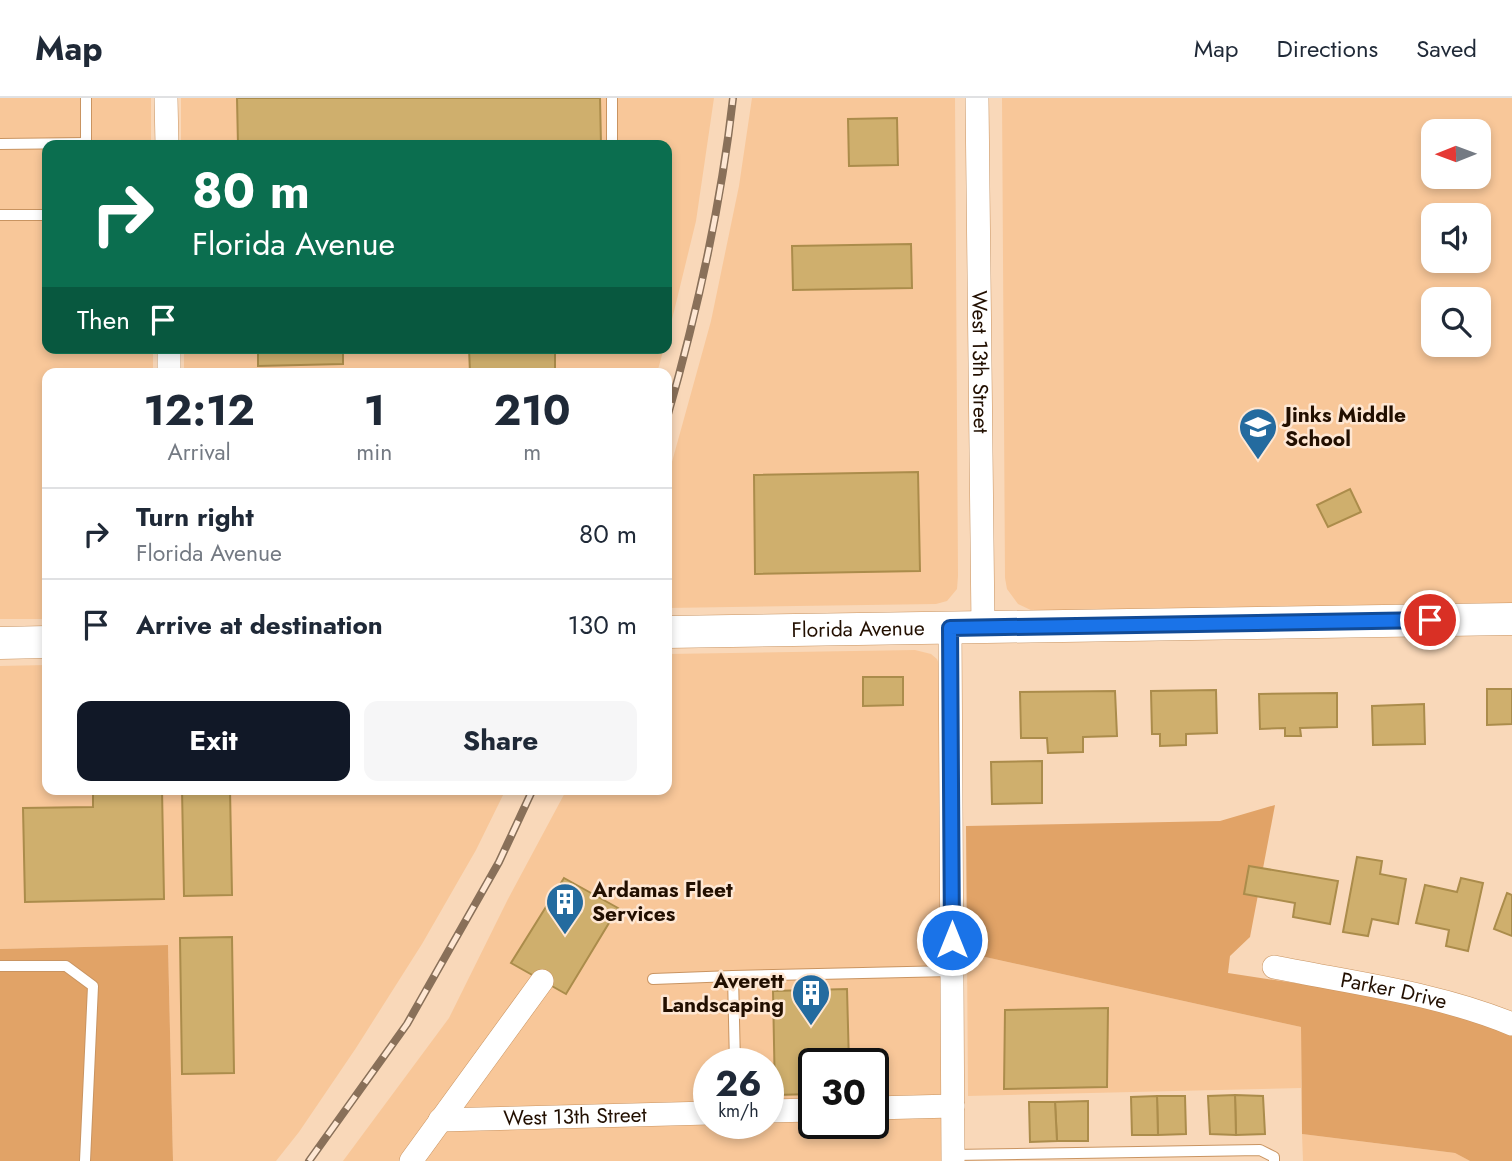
<!DOCTYPE html>
<html lang="en">
<head>
<meta charset="utf-8">
<style>
  :root { --surface:#fff; --page:#f6f6f7; --text:#1f2937; --muted:#747a83; --line:#e0e1e3; --accent:#111827 }
  body { margin:0; font-family:Jost,sans-serif; background:var(--page); color:var(--text); height:100vh; display:flex; flex-direction:column; font-size:26px; white-space:nowrap }
  * { box-sizing:border-box; margin:0 }
  p { font-size:23px; color:var(--muted) }
  .icon { flex:none; width:38px; height:38px; fill:none; stroke:currentColor; stroke-width:2; stroke-linecap:round; stroke-linejoin:round }
  .map { position:relative; flex:1; overflow:hidden }
  .side { position:absolute; left:42px; top:270px; width:630px; height:427px; display:flex; flex-direction:column; background:var(--surface); border-radius:14px; box-shadow:0 4px 10px #0003 }
  .side>* { flex:none }
  .guide { position:absolute; left:42px; top:42px; width:630px; height:214px; border-radius:14px; box-shadow:0 4px 10px #0003; background:#0b6e4f; color:#fff; overflow:hidden }
  .needle { width:46px; rotate:269deg }
  .controls { position:absolute; left:1421px; top:21px; display:grid; gap:14px }
  .controls a { display:grid; place-items:center; width:70px; height:70px; border-radius:14px; background:var(--surface); box-shadow:0 4px 10px #0003; font-size:35px }
  .speed { position:absolute; left:693px; top:950px; display:flex; gap:14px; font-size:35px; font-weight:700; text-align:center }
  .speed>* { display:grid; place-content:center; width:91px; height:91px; border-radius:50%; background:var(--surface); box-shadow:0 4px 10px #0003; line-height:1 }
  .speed small { font-size:18px; font-weight:400 }
  .speed .limit { border:4px solid #111; border-radius:10px; background:#fff; color:#111 }
  .pin { position:absolute; display:grid; place-items:center; width:60px; height:60px; color:#fff; margin:-30px; border:4px solid #fff; border-radius:50%; box-shadow:0 2px 7px #0007 }
  .me { position:absolute; width:77px; margin:-38px; rotate:0deg; stroke-linejoin:round; filter:drop-shadow(0 0 5px #0008) }
  .turn { display:flex; align-items:center; gap:24px; height:147px; padding:0 35px; font-size:32px }
  .turn .icon { width:91px; height:91px; stroke-width:2.5 }
  .turn b { display:block; font-size:49px; line-height:60px }
  .then { display:flex; align-items:center; height:66px; padding:0 35px; background:#0003; gap:14px; font-size:26px }
  .eta { display:flex; justify-content:space-evenly; align-items:center; height:119px; text-align:center }
  .eta b { font-size:42px; font-weight:700; line-height:49px }
  .primary-button { display:flex; gap:14px; margin-top:auto; padding:14px 35px }
  .primary-button a { flex:1; height:80px; border-radius:14px; background:var(--accent); color:#fff; font-size:28px; font-weight:700; line-height:80px; text-align:center }
  .primary-button a+a { background:var(--page); color:var(--text) }
  ul { padding:0; list-style:none }
  li { display:flex; align-items:center; gap:21px; height:91px; padding:0 35px; border-top:2px solid var(--line) }
  li div { flex:1 }
  li b { display:block; font-size:26px }
  li em { font-style:normal }
  header { display:flex; align-items:center; gap:42px; box-sizing:border-box; height:98px; padding:0 35px; background:var(--surface); border-bottom:2px solid var(--line) }
  header strong { font-size:33px }
  nav { display:flex; gap:38px; margin-inline-start:auto; font-size:24px }
  .map>svg:first-child { display:block }
  .built { fill:#f8c799; fill-rule:evenodd }
  .green { fill:#e1a367 }
  .building { fill:#cfaf6d; stroke:#ab8c4b; stroke-width:2 }
  .lines { fill:none; stroke-linecap:round; stroke-linejoin:round }
  .lane-casing { stroke:#c99461; stroke-width:12 }
  .street-casing { stroke:#c99461; stroke-width:24 }
  .secondary-casing { stroke:#c99461; stroke-width:33 }
  .lane { stroke:#fff; stroke-width:10 }
  .street { stroke:#fff; stroke-width:23 }
  .secondary { stroke:#fff; stroke-width:32 }
  .rail-casing { stroke:#897059; stroke-width:8 }
  .rail { stroke:#fee7d3; stroke-width:5; stroke-dasharray:16; stroke-linecap:butt }
  .route-casing { stroke:#114b97; stroke-width:18 }
  .route { stroke:#1a73e8; stroke-width:12 }
  .labels { text-anchor:middle; stroke-width:5; stroke-linejoin:round; paint-order:stroke }
  .street-label { font-size:21px; fill:#220f00; stroke:#fee7d3 }
  .poi-label { font-size:21px; font-weight:bold; fill:#220f00; stroke:#fee7d3; text-anchor:start }
</style>
</head>
<body>
<header>
<strong>Map</strong>
<nav><a>Map</a><a>Directions</a><a>Saved</a></nav>
</header>
<div class="map">
<svg width="1512" height="1063" viewBox="0 0 1512 1063">
  <rect width="100%" height="100%" fill="#f9d8b9"/>
  <g class="built">
    <path d="M0,0H151V47H47V250H153V275H47V521H0Z"/>
    <path d="M181,0H714L696,123L667,242V47H181Z"/>
    <path d="M752,0H955L958,478L957,491L947,503L936,506L667,510V382L711,223L739,88Z"/>
    <path d="M1002,0H1512V507L1035,514L1018,506L1007,491L1005,480ZM1433,33H1479V79H1433ZM1433,117H1479V163H1433ZM1433,201H1479V247H1433Z"/>
    <path d="M184,250H664L657,275H184Z"/>
    <path d="M915,552L931,556L937,561L940,569L941,1063H343L449,920L508,801L567,691H667V556ZM709,966H768V1026H709ZM814,966H873V1026H814Z"/>
    <path d="M47,567V691H506L476,752L422,846L356,950L299,1034L276,1063H173L168,847L0,851V568Z"/>
    <path d="M967,855L1301,929V990L968,998Z"/>
    <path d="M1302,1036L1455,1055L1470,1063H1303Z"/>
  </g>
  <g class="green">
    <path d="M1275,707L1250,839L1230,858L1228,875L1360,895L1484,924L1512,937V1063H1470L1455,1055L1302,1036L1301,929L967,855L966,728L1220,723Z"/>
    <path d="M168,847L173,1063H0V851Z"/>
  </g>
  <g class="building">
    <path d="M237,0H600L601,47H238Z"/>
    <path d="M897,20L898,67L849,68L848,21Z"/>
    <path d="M911,146L912,190L793,192L792,148Z"/>
    <path d="M258,250H343V266L258,268Z"/>
    <path d="M469,250H555V275H470Z"/>
    <path d="M918,374L920,473L755,476L754,377Z"/>
    <path d="M1350,391L1361,414L1328,429L1317,407Z"/>
    <path d="M863,579H903V607L863,608Z"/>
    <path d="M1487,591H1512V626L1487,627Z"/>
    <path d="M1216,592L1217,635L1186,636V647L1160,648V636H1152L1151,593Z"/>
    <path d="M1115,593L1117,638L1083,639V654L1048,655L1047,640H1021L1020,594Z"/>
    <path d="M1337,595V629L1300,630L1301,638H1285V630L1260,631L1259,596Z"/>
    <path d="M1424,606L1425,646L1373,647L1372,608Z"/>
    <path d="M1042,663V705L992,706L991,664Z"/>
    <path d="M93,691H162L164,801L25,804L23,710L93,709Z"/>
    <path d="M182,691H230L232,797L184,798Z"/>
    <path d="M1357,759L1382,763L1380,776L1406,781L1398,826L1372,821L1368,838L1343,834Z"/>
    <path d="M1249,768L1338,783L1330,826L1293,819L1295,805L1244,796Z"/>
    <path d="M564,780L618,810L566,896L511,865Z"/>
    <path d="M1461,780L1483,785L1468,853L1446,848L1449,832L1416,825L1425,787L1457,794Z"/>
    <path d="M1507,795L1512,797V838L1494,831Z"/>
    <path d="M232,839L234,975L182,976L180,840Z"/>
    <path d="M847,891L849,966H814V996L775,997L773,893Z"/>
    <path d="M1108,910L1107,989L1004,991L1005,912Z"/>
    <path d="M1235,997L1263,998L1265,1036L1236,1037Z"/>
    <path d="M1235,997L1236,1037L1210,1036L1208,998Z"/>
    <path d="M1157,998H1185L1186,1036L1158,1037Z"/>
    <path d="M1157,998L1158,1037H1132L1131,999Z"/>
    <path d="M1088,1003V1043H1057L1055,1004Z"/>
    <path d="M1029,1004H1055L1057,1043L1030,1044Z"/>
  </g>
  <g class="lines">
    <defs>
      <g id="lane">
        <path d="M86,0V47"/>
        <path d="M612,0V47"/>
        <path d="M0,46L86,45"/>
        <path d="M0,117H47"/>
        <path d="M0,868H66L93,888L85,1063"/>
        <path d="M653,881L733,878"/>
        <path d="M735,966L733,878L952,873"/>
        <path d="M953,1057L1260,1052L1274,1059V1063"/>
      </g>
      <g id="street">
        <path d="M166,0L167,47"/>
        <path id="s1" d="M977,0L983,529"/>
        <path d="M169,250V275"/>
        <path d="M950,530L953,1063"/>
        <path id="s2" d="M1274,869C1353,885 1437,895 1512,926"/>
        <path d="M873,1010L953,1008"/>
        <path d="M768,1013L814,1012"/>
        <path id="s3" d="M440,1022L709,1015"/>
        <path d="M411,1063L542,883"/>
      </g>
      <g id="secondary">
        <path id="s4" d="M667,534L1512,521"/>
        <path d="M0,545L47,544"/>
      </g>
    </defs>
    <use href="#lane" class="lane-casing"/>
    <use href="#street" class="street-casing"/>
    <use href="#secondary" class="secondary-casing"/>
    <use href="#lane" class="lane"/>
    <use href="#street" class="street"/>
    <use href="#secondary" class="secondary"/>
    <defs>
      <g id="rail">
        <path d="M667,320C697,215 721,108 733,0"/>
        <path d="M309,1063L407,926L499,764L533,691"/>
      </g>
    </defs>
    <use href="#rail" class="rail-casing"/>
    <use href="#rail" class="rail"/>
  </g>
  <g class="lines">
    <defs>
      <path id="route" d="M952,842L950,530L1430,522"/>
    </defs>
    <use href="#route" class="route-casing"/>
    <use href="#route" class="route"/>
  </g>
  <defs>
    <symbol id="school-pin" viewBox="-11 -11 22 30"><path d="M0 17L-7.5 6A9.5 9.5 0 1 1 7.5 6Z" fill="#246b9f" stroke="#fee7d3"/><path d="M0-5L7-2L0 1L-7-2ZM-4 1L0 2.5L4 1V4Q0 6-4 4Z" fill="#fff"/></symbol>
    <symbol id="building-pin" viewBox="-11 -11 22 30"><path d="M0 17L-7.5 6A9.5 9.5 0 1 1 7.5 6Z" fill="#246b9f" stroke="#fee7d3"/><path d="M-4-6H4V6H1V3H-1V6H-4ZM-2.5-4.3h1.7v1.8h-1.7ZM.8-4.3h1.7v1.8H.8ZM-2.5-1h1.7V.8h-1.7ZM.8-1h1.7V.8H.8Z" fill="#fff"/></symbol>
  </defs>
  <g fill-rule="evenodd">
    <use href="#school-pin" x="1236" y="307" width="44" height="60"/>
    <use href="#building-pin" x="543" y="782" width="44" height="60"/>
    <use href="#building-pin" x="789" y="873" width="44" height="60"/>
  </g>
  <g class="labels">
    <g class="street-label">
      <text dy="7" stroke="none"><textPath href="#s1" startOffset="264">West 13th Street</textPath></text>
      <text dy="7" stroke="none"><textPath href="#s4" startOffset="191">Florida Avenue</textPath></text>
      <text dy="7" stroke="none"><textPath href="#s2" startOffset="122">Parker Drive</textPath></text>
      <text dy="7" stroke="none"><textPath href="#s3" startOffset="135">West 13th Street</textPath></text>
    </g>
    <g class="poi-label">
      <text x="1285" y="324">Jinks Middle<tspan x="1285" dy="24">School</tspan></text>
      <text x="592" y="799">Ardamas Fleet<tspan x="592" dy="24">Services</tspan></text>
      <text x="784" y="890" text-anchor="end">Averett<tspan x="784" dy="24">Landscaping</tspan></text>
    </g>
  </g>
</svg>
<div class="controls">
<a><svg class="needle" viewBox="-14 -14 28 28"><path d="M0-13l5 13h-10z" fill="#e53935"/><path d="M0 13l5-13h-10z" fill="#747a83"/></svg></a>
<a><svg class="icon" aria-label="sound" viewBox="0 0 24 24"><path d="M4 9h4l5-4v14l-5-4H4zM17 9q2 3 0 6"/></svg></a>
<a><svg class="icon" aria-label="search" viewBox="0 0 24 24"><circle cx="10" cy="10" r="6"/><path d="M15 15l6 6"/></svg></a>
</div>
<div class="speed"><div>26<small>km/h</small></div><div class="limit">30</div></div>
<div class="pin" style="left:1430px;top:522px;background:#d93025"><svg class="icon" aria-label="arrive" viewBox="0 0 24 24"><path d="M6 21V4h12l-3 4 3 4H6"/></svg></div>
<svg class="me" style="left:952px;top:842px" viewBox="-20 -20 40 40"><circle r="17" fill="#1a73e8" stroke="#fff" stroke-width="3"/><path d="M0-11L8 9 0 5-8 9z" fill="#fff"/></svg>
<div class="guide">
<div class="turn"><svg class="icon" aria-label="right" viewBox="0 0 24 24"><path d="M7 20v-9h11M14 6l5 5-5 5"/></svg><div><b>80 m</b>Florida Avenue</div></div>
<div class="then">Then<svg class="icon" aria-label="arrive" viewBox="0 0 24 24"><path d="M6 21V4h12l-3 4 3 4H6"/></svg></div>
</div>
<section class="side">
<div class="eta">
<div><b>12:12</b><p>Arrival</p></div>
<div><b>1</b><p>min</p></div>
<div><b>210</b><p>m</p></div>
</div>
<ul>
<li><svg class="icon" aria-label="right" viewBox="0 0 24 24"><path d="M7 20v-9h11M14 6l5 5-5 5"/></svg><div><b>Turn right</b><p>Florida Avenue</p></div><em>80 m</em></li>
<li><svg class="icon" aria-label="arrive" viewBox="0 0 24 24"><path d="M6 21V4h12l-3 4 3 4H6"/></svg><div><b>Arrive at destination</b></div><em>130 m</em></li>
</ul>
<div class="primary-button"><a>Exit</a><a>Share</a></div>
</section>
</div>
</body>
</html>
